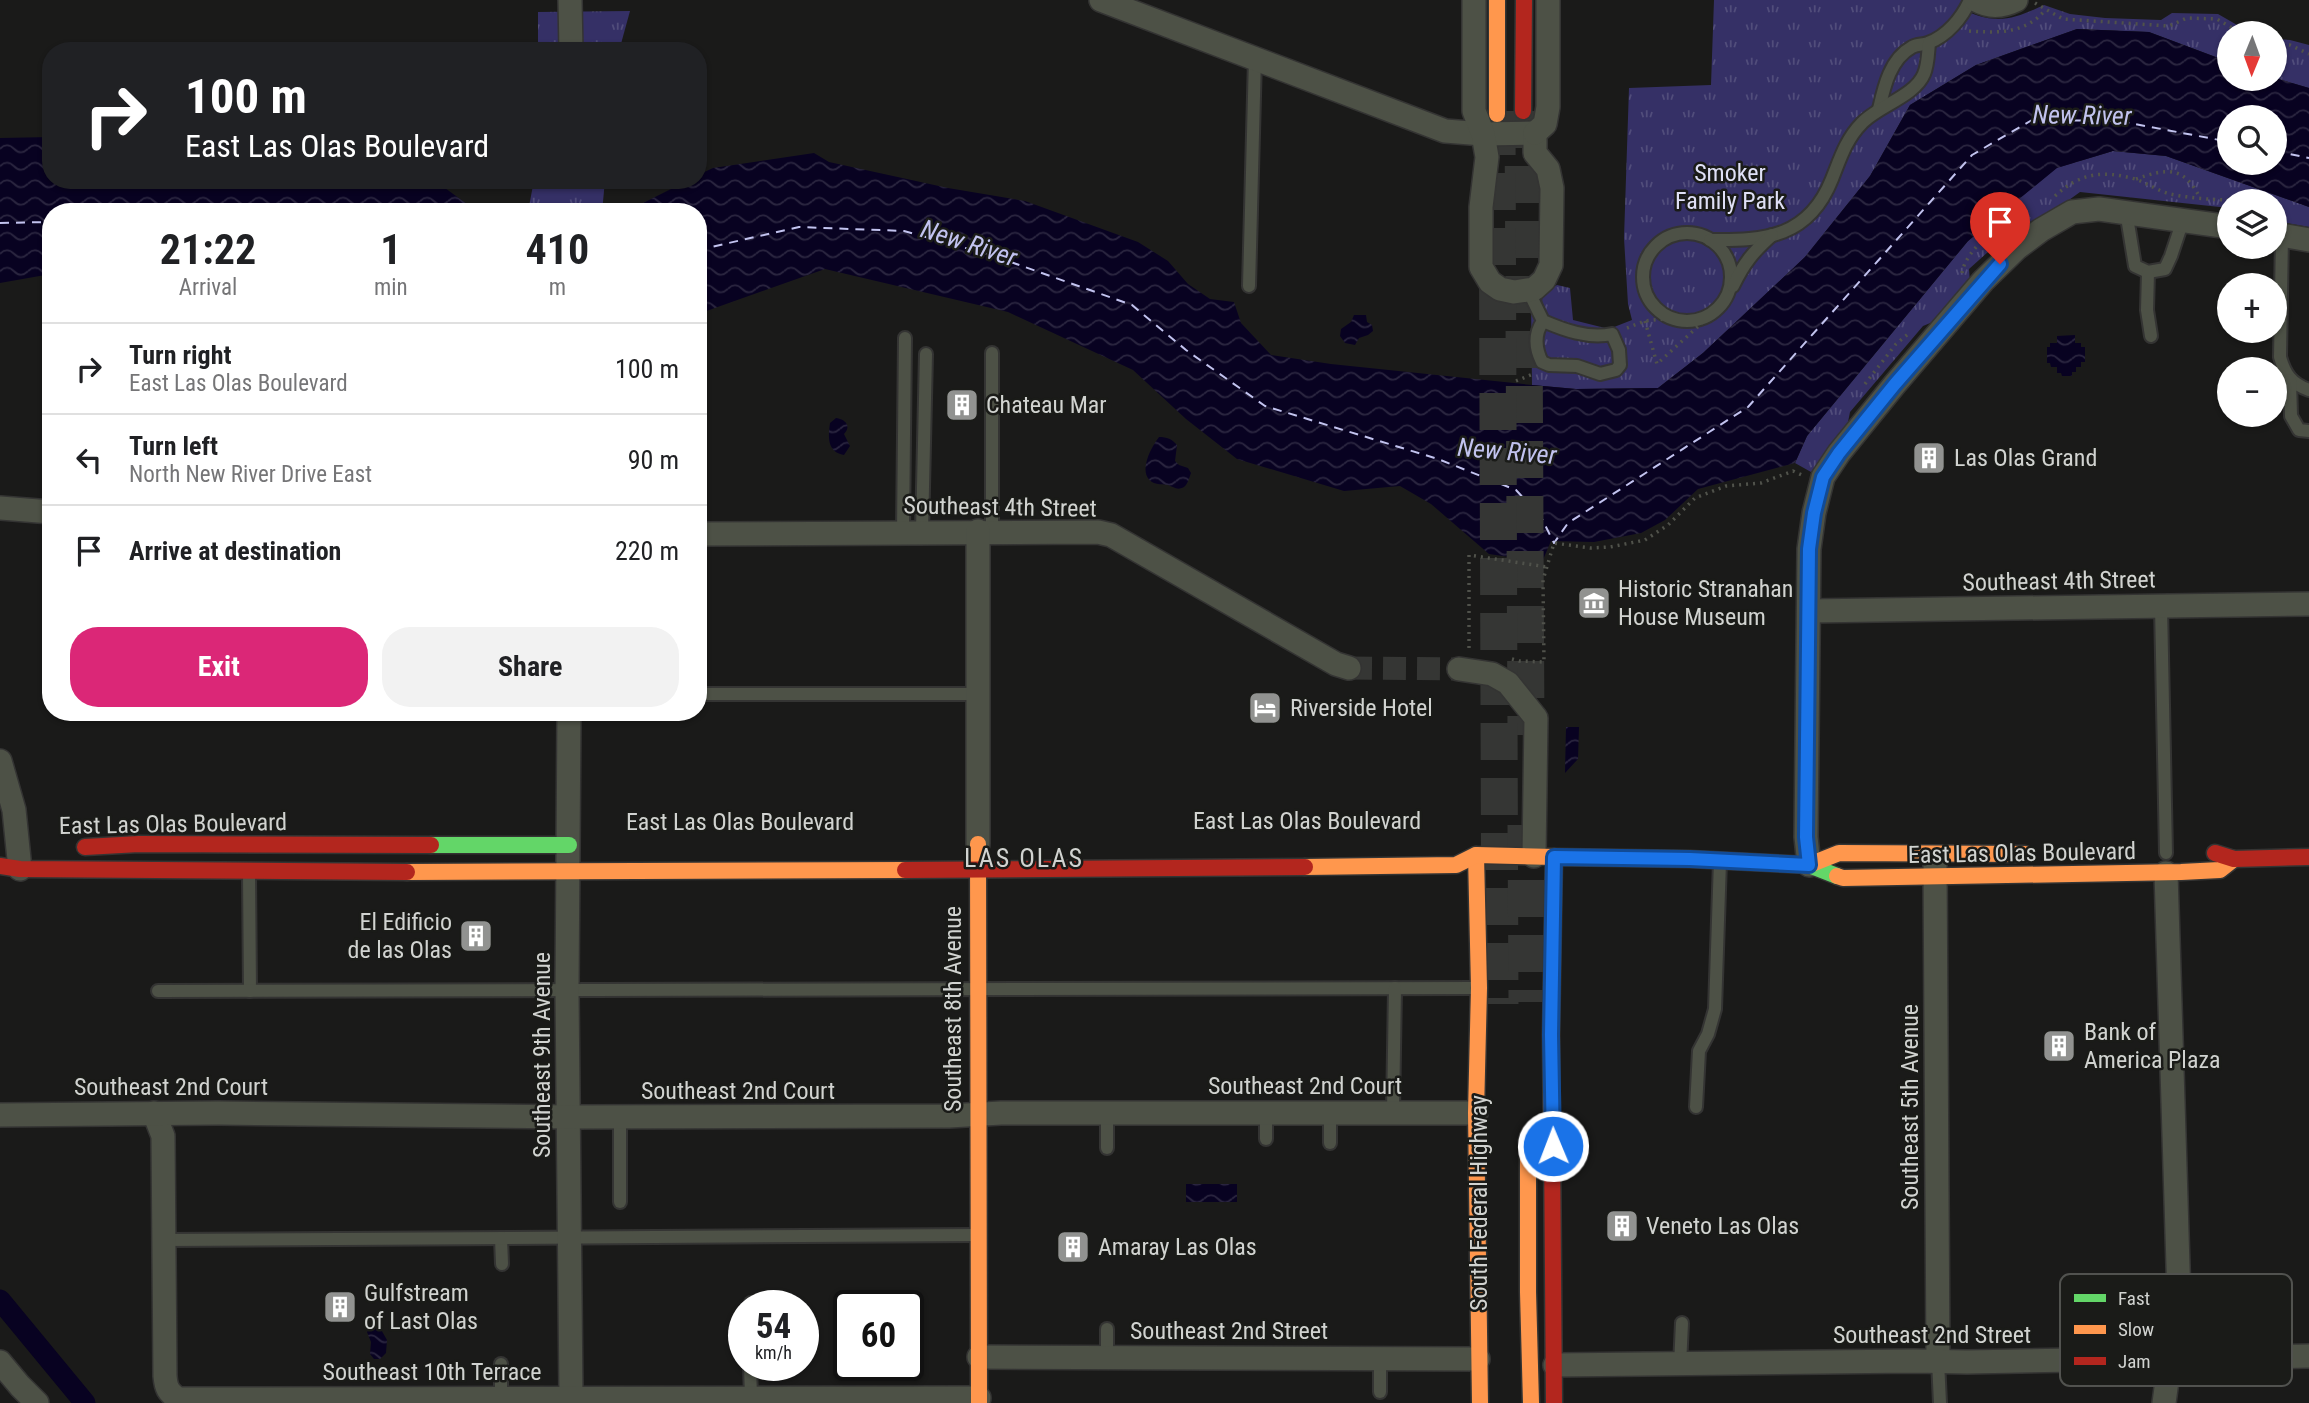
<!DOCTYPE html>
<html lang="en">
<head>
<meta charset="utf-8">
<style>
  :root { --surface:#fff; --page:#f2f2f2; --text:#202124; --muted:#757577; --line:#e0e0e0; --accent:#db2777 }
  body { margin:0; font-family:"Roboto Condensed",sans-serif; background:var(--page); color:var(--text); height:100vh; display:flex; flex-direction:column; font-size:26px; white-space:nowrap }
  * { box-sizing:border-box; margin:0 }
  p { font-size:23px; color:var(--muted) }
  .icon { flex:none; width:38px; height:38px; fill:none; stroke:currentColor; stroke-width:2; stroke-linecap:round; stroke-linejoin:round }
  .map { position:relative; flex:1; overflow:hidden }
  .panel { position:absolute; left:42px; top:203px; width:665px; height:518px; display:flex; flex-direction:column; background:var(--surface); border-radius:28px; box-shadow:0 2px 5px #0004 }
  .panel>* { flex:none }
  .banner { position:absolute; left:42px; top:42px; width:665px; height:147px; border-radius:28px; box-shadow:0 2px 5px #0004; background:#202124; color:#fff; overflow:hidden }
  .needle { width:46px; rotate:181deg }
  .tools { position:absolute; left:2217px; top:21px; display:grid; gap:14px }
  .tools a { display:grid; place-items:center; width:70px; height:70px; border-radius:50%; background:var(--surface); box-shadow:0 2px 5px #0004; font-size:35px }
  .speed { position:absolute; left:728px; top:1290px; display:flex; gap:14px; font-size:35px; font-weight:700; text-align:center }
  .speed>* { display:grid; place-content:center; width:91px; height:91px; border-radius:50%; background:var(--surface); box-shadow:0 2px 5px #0004; line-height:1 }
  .speed small { font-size:18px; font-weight:400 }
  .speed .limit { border:4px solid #111; border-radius:10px; background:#fff; color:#111 }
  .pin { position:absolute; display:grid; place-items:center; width:60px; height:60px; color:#fff; margin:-72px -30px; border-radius:50% 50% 50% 0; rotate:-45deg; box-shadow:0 0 7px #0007 }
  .pin .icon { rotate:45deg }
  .me { position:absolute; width:77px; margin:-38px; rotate:359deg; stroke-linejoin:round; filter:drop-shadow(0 0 5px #0008) }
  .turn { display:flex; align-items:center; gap:24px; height:147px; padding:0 28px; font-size:32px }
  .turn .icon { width:91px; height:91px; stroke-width:2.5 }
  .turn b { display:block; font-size:49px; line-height:60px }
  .eta { display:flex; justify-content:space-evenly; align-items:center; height:119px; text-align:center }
  .eta b { font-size:42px; font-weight:700; line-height:49px }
  .cta { display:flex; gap:14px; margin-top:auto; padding:14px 28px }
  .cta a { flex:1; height:80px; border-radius:28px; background:var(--accent); color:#fff; font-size:28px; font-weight:700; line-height:80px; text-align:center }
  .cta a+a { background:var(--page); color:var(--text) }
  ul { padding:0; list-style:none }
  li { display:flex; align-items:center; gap:21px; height:91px; padding:0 28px; border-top:2px solid var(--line) }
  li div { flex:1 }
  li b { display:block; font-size:26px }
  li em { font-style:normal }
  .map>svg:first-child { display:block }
  .grass { fill:url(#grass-tufts) }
  .water { fill:url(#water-waves); fill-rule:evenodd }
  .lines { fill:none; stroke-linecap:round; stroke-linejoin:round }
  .canal { stroke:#080221; stroke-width:21 }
  .ferry { stroke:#c2c3ef; stroke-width:2; stroke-dasharray:9 7; stroke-linecap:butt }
  .street-tunnel { stroke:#353634; stroke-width:23; stroke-dasharray:23 11; stroke-linecap:butt }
  .primary-tunnel { stroke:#353634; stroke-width:37; stroke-dasharray:37 18; stroke-linecap:butt }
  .lane-casing { stroke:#343433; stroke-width:16 }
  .street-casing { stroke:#343433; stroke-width:26 }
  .fast-casing { stroke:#343433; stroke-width:19 }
  .slow-casing { stroke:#343433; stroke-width:19 }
  .jam-casing { stroke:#343433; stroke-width:19 }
  .path { stroke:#50524b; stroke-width:3.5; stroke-dasharray:2 5; stroke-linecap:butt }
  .lane { stroke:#4d5146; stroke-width:12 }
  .street { stroke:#4d5146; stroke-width:23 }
  .fast { stroke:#63d668; stroke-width:16 }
  .slow { stroke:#ff974d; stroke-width:16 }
  .jam { stroke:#b3261e; stroke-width:16 }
  .route-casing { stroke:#114b97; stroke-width:18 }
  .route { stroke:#1a73e8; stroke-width:12 }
  .labels { text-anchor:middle; stroke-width:5; stroke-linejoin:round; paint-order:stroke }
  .park-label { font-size:24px; fill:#dfe0f6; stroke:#1a1b18 }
  .poi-label { font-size:24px; fill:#d1d3d0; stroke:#1a1b18; text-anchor:start }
  .street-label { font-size:24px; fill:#d1d3d0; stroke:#1a1b18 }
  .water-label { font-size:26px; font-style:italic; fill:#c2c3ef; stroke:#1a1b18 }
  .neighbourhood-label { font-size:26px; letter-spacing:2px; fill:#d1d3d0; stroke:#1a1b18 }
  .key { fill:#1a1b18; stroke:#51524f; stroke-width:2 }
  .key-label { font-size:19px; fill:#d1d3d0 }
</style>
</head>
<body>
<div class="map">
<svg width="2309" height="1403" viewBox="0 0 2309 1403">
  <defs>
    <pattern id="grass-tufts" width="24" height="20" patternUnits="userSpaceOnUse" patternTransform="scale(1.75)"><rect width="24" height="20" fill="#353066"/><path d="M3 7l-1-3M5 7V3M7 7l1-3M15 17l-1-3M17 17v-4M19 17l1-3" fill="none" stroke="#514d7b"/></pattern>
    <pattern id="water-waves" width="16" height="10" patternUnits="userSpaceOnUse" patternTransform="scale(1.75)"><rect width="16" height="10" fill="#080221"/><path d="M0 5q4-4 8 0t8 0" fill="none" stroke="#2b2640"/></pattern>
  </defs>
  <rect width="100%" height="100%" fill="#1a1a19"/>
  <g class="grass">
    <path d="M1714,0H1970L1971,13C2000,25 2018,17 2044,5L2070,14L2105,18L2161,20L2172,13L2218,14L2251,33H2230L2229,62L2149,32L2077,29L1976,65L1910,105L1870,176L1805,257L1703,353L1658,388L1576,389L1532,385L1531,301L1557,285L1570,288L1573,320L1609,329L1632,320L1628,304L1624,238L1629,88L1711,85Z"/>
    <path d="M630,11L619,51H538V12Z"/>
    <path d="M2275,39L2290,40L2309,45V88L2275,78Z"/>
    <path d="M2113,151L2166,156L2309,207V227L2286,223L2275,215V201H2230L2229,208L2080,192L2044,218L2018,225L1969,269L1970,283L1935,321L1923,326L1850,412L1847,427L1811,472L1795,463L1807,436L1968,241L2056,168Z"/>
    <path d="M534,180H605L602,212H528Z"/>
  </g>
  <g class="water">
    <path d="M2077,29L2149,32L2229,62L2230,79L2275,78L2309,88V207L2166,156L2113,151L2057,168L1968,241L1807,436L1795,463L1698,489L1665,520L1641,533L1594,542L1551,541L1542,562L1489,554L1431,504L1400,486L1344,491L1237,459L1186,419L1133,370L1008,312L825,269L698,314V212H625L689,180H698V175L713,168L814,153L829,162L948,188L1025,201L1138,242L1168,261L1188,284L1210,299L1234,302L1241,323L1271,355L1331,364L1532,385L1576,389L1658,388L1703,353L1805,257L1870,176L1910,105L1976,65ZM2230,117H2275V163H2230Z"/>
    <path d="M51,137V180H434L478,212H51V274L0,283V138Z"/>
    <path d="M1354,315H1366L1367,322L1372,325L1373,331L1368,335L1359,338L1355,345L1345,343L1340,336L1341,329L1351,322Z"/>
    <path d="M2075,335V343H2081V347H2085V362H2081V367H2076V372H2072V376H2062L2061,373H2057V367H2051L2050,363H2047V347H2050V343H2057V336Z"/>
    <path d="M836,418C845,419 852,426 844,434L850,446L844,455C827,452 828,437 830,423Z"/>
    <path d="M1159,437C1167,437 1172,439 1177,445L1175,461L1179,465L1188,468L1191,473C1189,478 1188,484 1184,487C1177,491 1174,487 1168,485C1163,484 1157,485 1152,482C1137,472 1152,446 1159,437Z"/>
    <path d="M1566,727H1579L1578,759L1565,773Z"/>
    <rect x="1186" y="1184" width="51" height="18"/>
    <path d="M379,1326L387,1340L386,1353L380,1359H374L370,1354L371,1342L367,1332L371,1327Z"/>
  </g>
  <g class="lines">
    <path class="canal" d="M0,1300L85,1403"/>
    <g class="ferry">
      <path d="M2275,151L2309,158"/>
      <path d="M0,223L51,222"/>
      <path d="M698,250L799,227L904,231L991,255L1132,305L1186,350L1265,406L1438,459L1516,490L1541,517L1554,543L1568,523L1748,407L1972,155L2032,120L2119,121L2230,142"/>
    </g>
    <path class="street-tunnel" d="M1349,668L1459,669"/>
    <g class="primary-tunnel">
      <path d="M1523,111L1526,735"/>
      <path d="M1497,118L1500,1004"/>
      <path d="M1526,825L1527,1002"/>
    </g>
    <defs>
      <g id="lane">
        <path d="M1879,109C1884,87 1890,59 1912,47C1917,44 1923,45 1928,43C1947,36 1962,18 1970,0"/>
        <path d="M2126,211L2135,266L2148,272L2165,269L2171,256L2183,220"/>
        <circle cx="1687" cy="277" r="44"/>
        <path d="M2282,235L2280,357C2285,375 2292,384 2309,390"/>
        <path d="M1710,240C1766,241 1809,237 1832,179C1840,159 1846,139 1862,123C1878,106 1915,96 1924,74C1928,65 1928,53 1929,43"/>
        <path d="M2148,272L2147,310L2151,336"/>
        <path d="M1249,286L1255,58"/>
        <path d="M1733,286C1744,263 1753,252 1772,235"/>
        <path d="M1528,290L1543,321C1564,330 1588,339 1612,334L1619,350L1620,365L1616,370L1600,374L1577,366L1549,365L1542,362C1535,348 1534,334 1543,321"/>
        <path d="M992,353V531"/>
        <path d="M2290,380L2291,416L2299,430L2309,431"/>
        <path d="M903,532L905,338"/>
        <path d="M922,532L926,354"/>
        <path d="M2161,606L2166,853"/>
        <path d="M698,694H978"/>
        <path d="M249,873L250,991"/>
        <path d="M158,991L1477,988"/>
        <path d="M1696,1107L1699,1051L1708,1034L1715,1009L1720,861"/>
        <path d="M1393,1112L1395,988"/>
        <path d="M1107,1113V1148"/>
        <path d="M1266,1113V1139"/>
        <path d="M1330,1113V1143"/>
        <path d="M1557,1146H1579"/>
        <path d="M620,1202V1117"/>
        <path d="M501,1238L502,1264"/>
        <path d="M165,1240L979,1235"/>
        <path d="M751,1306V1303"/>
        <path d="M1107,1329V1357"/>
        <path d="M1380,1358V1392"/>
        <path d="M1938,1361L1940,1403"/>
        <path d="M750,1365L751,1398"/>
        <path d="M1680,1365L1682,1323"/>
        <path d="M501,1398V1364"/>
      </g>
      <g id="street">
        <path d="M570,0L571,51"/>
        <path d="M1101,0L1445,131L1483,134L1535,133"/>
        <path d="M1474,0V111L1483,134L1487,157L1481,207V267L1490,282L1500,289L1514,292L1534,289L1544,280L1551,265L1552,188L1548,169L1535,153V133"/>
        <path d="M1976,0C1990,8 2002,7 2016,0"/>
        <path d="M1535,133L1545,124L1548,107V0"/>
        <path d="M2275,234L2309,240"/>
        <path d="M0,508L51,512"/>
        <path d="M698,534L1098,532L1111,535L1336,664L1349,668"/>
        <path d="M1809,611L2309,604"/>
        <path d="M1459,669L1492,674L1508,683L1536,718L1534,856"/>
        <path d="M569,712L567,991L571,1397"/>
        <path d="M0,761L14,810L20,869"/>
        <path d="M978,844V531"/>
        <path d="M1935,864L1938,1361"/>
        <path d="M1809,865L1806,837L1809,549L1814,513L1823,477L1839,453L1895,384L1983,281L2017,248L2041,230L2072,212L2099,209L2230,227"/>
        <path d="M154,1113L163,1136L165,1376C166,1388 168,1392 178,1399L979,1398"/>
        <path d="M0,1115L218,1113L570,1117L949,1116L1001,1113H1476"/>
        <path d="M979,1357L1478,1359"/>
        <path d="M0,1362L20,1386L37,1403"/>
        <path d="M1555,1365L1913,1361L1967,1362L2309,1356"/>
        <path d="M2164,1403L2170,1358L2180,1331L2166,873"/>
      </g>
      <g id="fast">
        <path d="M431,845H569"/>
        <path d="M1554,857L1690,859L1809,865L1837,876"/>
      </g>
      <g id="slow">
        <path d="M1497,0V114"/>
        <path d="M978,844L979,1403"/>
        <path d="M1476,855L1479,988L1476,1113L1480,1403"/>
        <path d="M1809,865L1839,853L2025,854"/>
        <path d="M1305,867L1456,865L1476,855L1554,857L1551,1035L1552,1144"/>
        <path d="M407,872L905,870"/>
        <path d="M1837,876L1843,878L2181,872L2220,870L2234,859"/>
        <path d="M1528,1156V1292L1531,1403"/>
      </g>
      <g id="jam">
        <path d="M1523,111L1524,0"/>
        <path d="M85,847L139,844L431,845"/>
        <path d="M2215,853L2234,859L2309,857"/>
        <path d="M0,866L20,869L407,872"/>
        <path d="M905,870L1305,867"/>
        <path d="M1552,1144L1554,1403"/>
      </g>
    </defs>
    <use href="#lane" class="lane-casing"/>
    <use href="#street" class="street-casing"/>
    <use href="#fast" class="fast-casing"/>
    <use href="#slow" class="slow-casing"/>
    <use href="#jam" class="jam-casing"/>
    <g class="path">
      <path d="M2035,3L2063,19L2169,26L2187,18L2217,19L2241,33"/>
      <path d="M1969,31C1998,33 2026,34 2046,9"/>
      <path d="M2275,44L2290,45L2309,54"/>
      <path d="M2136,179C2167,168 2184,166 2200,198"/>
      <path d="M2055,196C2080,173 2102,170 2135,179C2147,183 2158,191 2170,194C2198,200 2227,200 2256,201"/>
      <path d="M2275,207L2285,213"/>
      <path d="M1962,273C1966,247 2007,218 2031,210"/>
      <path d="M1645,321L1657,364L1716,310"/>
      <path d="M1627,328L1645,321L1672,318"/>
      <path d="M1516,381L1533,374"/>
      <path d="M1865,384L1896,344L1908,334"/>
      <path d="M1469,648V555L1547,567"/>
      <path d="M1512,659L1519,661L1544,662L1543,580L1554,543L1590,548L1610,547L1645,540L1668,525L1695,498L1726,486L1761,483L1793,471L1802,475"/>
    </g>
    <use href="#lane" class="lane"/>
    <use href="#street" class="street"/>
    <use href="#fast" class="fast"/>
    <use href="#slow" class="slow"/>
    <use href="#jam" class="jam"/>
  </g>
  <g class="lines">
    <defs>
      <path id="route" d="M1553,1146L1551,1035L1554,857L1690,859L1809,865L1806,837L1809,549L1814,513L1823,477L1839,453L1895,384L2000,264"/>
    </defs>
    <use href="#route" class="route-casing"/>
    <use href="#route" class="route"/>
  </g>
  <defs>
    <symbol id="building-square" viewBox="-11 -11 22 22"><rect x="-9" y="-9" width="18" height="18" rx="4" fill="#919290" stroke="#1a1b18"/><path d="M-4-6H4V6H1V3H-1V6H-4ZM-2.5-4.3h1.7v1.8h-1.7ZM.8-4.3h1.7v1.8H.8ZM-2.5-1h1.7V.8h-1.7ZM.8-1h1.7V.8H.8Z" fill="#fff"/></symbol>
    <symbol id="museum-square" viewBox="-11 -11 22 22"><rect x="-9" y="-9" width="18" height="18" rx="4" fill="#919290" stroke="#1a1b18"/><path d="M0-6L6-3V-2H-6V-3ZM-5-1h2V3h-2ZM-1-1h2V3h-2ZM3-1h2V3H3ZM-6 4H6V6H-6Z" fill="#fff"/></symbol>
    <symbol id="hotel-square" viewBox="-11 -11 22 22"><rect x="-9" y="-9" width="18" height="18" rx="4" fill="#919290" stroke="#1a1b18"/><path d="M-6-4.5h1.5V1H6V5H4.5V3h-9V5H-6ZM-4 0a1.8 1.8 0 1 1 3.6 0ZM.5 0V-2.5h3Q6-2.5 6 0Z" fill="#fff"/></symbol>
  </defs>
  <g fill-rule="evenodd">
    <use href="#building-square" x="943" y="386" width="38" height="38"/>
    <use href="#building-square" x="1910" y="439" width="38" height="38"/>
    <use href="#museum-square" x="1575" y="584" width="38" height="38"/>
    <use href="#hotel-square" x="1246" y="689" width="38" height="38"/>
    <use href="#building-square" x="457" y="917" width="38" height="38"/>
    <use href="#building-square" x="2040" y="1027" width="38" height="38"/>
    <use href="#building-square" x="1603" y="1207" width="38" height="38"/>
    <use href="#building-square" x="1054" y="1228" width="38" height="38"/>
    <use href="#building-square" x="321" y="1288" width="38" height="38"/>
  </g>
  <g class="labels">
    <g class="park-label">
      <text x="1730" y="181">Smoker<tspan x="1730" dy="28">Family Park</tspan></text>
    </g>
    <g class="poi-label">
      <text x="986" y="413">Chateau Mar</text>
      <text x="1954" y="466">Las Olas Grand</text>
      <text x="1618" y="597">Historic Stranahan<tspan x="1618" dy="28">House Museum</tspan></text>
      <text x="1290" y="716">Riverside Hotel</text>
      <text x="452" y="930" text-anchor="end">El Edificio<tspan x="452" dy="28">de las Olas</tspan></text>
      <text x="2084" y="1040">Bank of<tspan x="2084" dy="28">America Plaza</tspan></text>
      <text x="1646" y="1234">Veneto Las Olas</text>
      <text x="1098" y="1255">Amaray Las Olas</text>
      <text x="364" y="1301">Gulfstream<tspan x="364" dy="28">of Last Olas</tspan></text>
    </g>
    <g class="street-label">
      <text transform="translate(1000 507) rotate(1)" y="8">Southeast 4th Street</text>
      <text transform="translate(2059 581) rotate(-1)" y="8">Southeast 4th Street</text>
      <text x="1307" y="829">East Las Olas Boulevard</text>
      <text x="740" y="830">East Las Olas Boulevard</text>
      <text transform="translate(173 824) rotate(-1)" y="8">East Las Olas Boulevard</text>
      <text transform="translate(2022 853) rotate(-1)" y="8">East Las Olas Boulevard</text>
      <text transform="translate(953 1009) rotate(-90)" y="8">Southeast 8th Avenue</text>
      <text transform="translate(542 1055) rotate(-90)" y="8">Southeast 9th Avenue</text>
      <text x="1305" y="1094">Southeast 2nd Court</text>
      <text x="171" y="1095">Southeast 2nd Court</text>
      <text x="738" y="1099">Southeast 2nd Court</text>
      <text transform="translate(1910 1107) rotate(-90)" y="8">Southeast 5th Avenue</text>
      <text transform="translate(1479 1203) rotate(-90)" y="8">South Federal Highway</text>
      <text x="1229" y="1339">Southeast 2nd Street</text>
      <text x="1932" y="1343">Southeast 2nd Street</text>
      <text x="432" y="1380">Southeast 10th Terrace</text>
    </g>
    <g class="water-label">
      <text transform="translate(2082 115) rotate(1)" y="9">New River</text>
      <text transform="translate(969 243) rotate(18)" y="9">New River</text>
      <text transform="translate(1507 451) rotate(5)" y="9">New River</text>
    </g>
    <g class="neighbourhood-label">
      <text x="1024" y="867">LAS OLAS</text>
    </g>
  </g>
  <rect x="2060" y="1274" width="232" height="112" rx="10" class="key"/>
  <rect x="2074" y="1294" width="32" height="8" fill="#63d668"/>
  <rect x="2074" y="1325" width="32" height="9" fill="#ff974d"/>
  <rect x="2074" y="1357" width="32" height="8" fill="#b3261e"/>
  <g class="key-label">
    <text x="2118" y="1305">Fast</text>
    <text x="2118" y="1336">Slow</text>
    <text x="2118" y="1368">Jam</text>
  </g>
</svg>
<div class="tools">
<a><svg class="needle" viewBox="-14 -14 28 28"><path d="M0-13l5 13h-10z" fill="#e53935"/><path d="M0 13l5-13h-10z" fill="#757577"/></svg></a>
<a><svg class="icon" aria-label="search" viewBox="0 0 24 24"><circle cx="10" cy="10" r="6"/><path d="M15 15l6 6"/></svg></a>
<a><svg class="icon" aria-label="layers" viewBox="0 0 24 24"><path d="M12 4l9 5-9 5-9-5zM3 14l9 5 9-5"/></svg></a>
<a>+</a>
<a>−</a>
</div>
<div class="speed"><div>54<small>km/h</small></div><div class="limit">60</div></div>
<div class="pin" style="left:2000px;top:264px;background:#d93025"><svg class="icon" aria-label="arrive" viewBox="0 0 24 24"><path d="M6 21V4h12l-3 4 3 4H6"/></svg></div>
<svg class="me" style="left:1553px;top:1146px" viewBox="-20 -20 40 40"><circle r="17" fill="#1a73e8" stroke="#fff" stroke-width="3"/><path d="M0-11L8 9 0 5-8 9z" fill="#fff"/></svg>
<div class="banner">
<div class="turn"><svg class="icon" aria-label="right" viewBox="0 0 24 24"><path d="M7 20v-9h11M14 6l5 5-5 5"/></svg><div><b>100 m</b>East Las Olas Boulevard</div></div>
</div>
<section class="panel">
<div class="eta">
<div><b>21:22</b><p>Arrival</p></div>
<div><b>1</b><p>min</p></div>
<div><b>410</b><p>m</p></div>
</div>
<ul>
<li><svg class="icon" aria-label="right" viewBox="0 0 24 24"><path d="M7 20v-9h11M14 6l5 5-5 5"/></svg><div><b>Turn right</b><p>East Las Olas Boulevard</p></div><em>100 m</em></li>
<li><svg class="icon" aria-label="left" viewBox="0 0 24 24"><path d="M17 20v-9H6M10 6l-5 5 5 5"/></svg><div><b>Turn left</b><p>North New River Drive East</p></div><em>90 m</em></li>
<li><svg class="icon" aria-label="arrive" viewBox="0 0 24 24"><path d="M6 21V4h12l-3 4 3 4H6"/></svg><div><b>Arrive at destination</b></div><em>220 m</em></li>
</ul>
<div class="cta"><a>Exit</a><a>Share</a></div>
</section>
</div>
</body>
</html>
